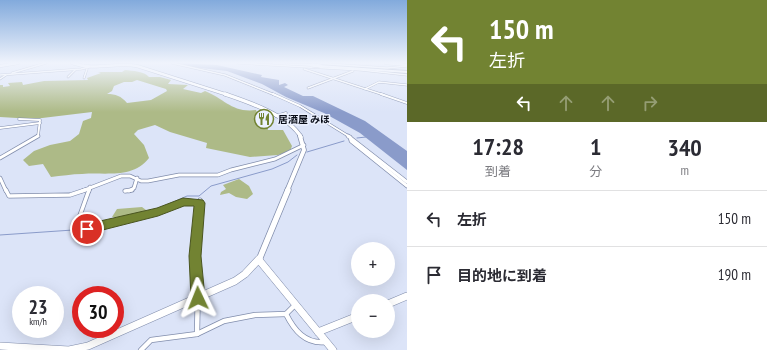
<!DOCTYPE html>
<html lang="ja">
<head>
<meta charset="utf-8">
<style>
  :root { --surface:#fff; --page:#f7f7f7; --text:#2b2b33; --muted:#7c7c81; --line:#e1e1e2 }
  body { margin:0; font-family:"PT Sans Narrow","Noto Sans JP",sans-serif; background:var(--page); color:var(--text); height:100vh; display:flex; flex-direction:column; font-size:15px; white-space:nowrap }
  * { box-sizing:border-box; margin:0 }
  p { font-size:13px; color:var(--muted) }
  .icon { flex:none; width:22px; height:22px; fill:none; stroke:currentColor; stroke-width:2; stroke-linecap:round; stroke-linejoin:round }
  .map { position:relative; flex:1; overflow:hidden }
  .details { display:flex; flex-direction:column; background:var(--surface); width:360px }
  .details>* { flex:none }
  .guide { background:#728332; color:#fff; overflow:hidden }
  .tools { position:absolute; left:351px; top:242px; display:grid; gap:8px }
  .tools a { display:grid; place-items:center; width:44px; height:44px; border-radius:50%; background:var(--surface); box-shadow:0 4px 16px #0002; font-size:20px }
  .speed { position:absolute; left:12px; top:286px; display:flex; gap:8px; font-size:20px; font-weight:700; text-align:center }
  .speed>* { display:grid; place-content:center; width:52px; height:52px; border-radius:50%; background:var(--surface); box-shadow:0 4px 16px #0002; line-height:1 }
  .speed small { font-size:10px; font-weight:400 }
  .speed .limit { border:6px solid #d22; background:#fff; color:#111 }
  .pin { position:absolute; display:grid; place-items:center; width:34px; height:34px; color:#fff; margin:-17px; border:2px solid #fff; border-radius:50%; box-shadow:0 1px 4px #0007 }
  .me { position:absolute; width:44px; margin:-22px; rotate:358deg; stroke-linejoin:round; filter:drop-shadow(0 0 3px #0008) }
  .turn { display:flex; align-items:center; gap:14px; height:84px; padding:0 16px; font-size:18px }
  .turn .icon { width:52px; height:52px; stroke-width:2.5 }
  .turn b { display:block; font-size:28px; line-height:34px }
  .lanes { display:flex; align-items:center; height:38px; padding:0 16px; background:#0003; justify-content:center; gap:20px; direction:ltr }
  .lanes .off { opacity:.35 }
  .eta { display:flex; justify-content:space-evenly; align-items:center; height:68px; text-align:center }
  .eta b { font-size:24px; font-weight:600; line-height:28px }
  ul { padding:0; list-style:none }
  li { display:flex; align-items:center; gap:12px; height:56px; padding:0 16px; border-top:1px solid var(--line) }
  li div { flex:1 }
  li b { display:block; font-size:15px }
  li em { font-style:normal }
  main { display:flex; flex:1; min-height:0 }
  .map>svg:first-child { display:block }
  .forest { fill:#adba87; fill-rule:evenodd }
  .water { fill:#8a9bca }
  .lines { fill:none; stroke-linecap:round; stroke-linejoin:round }
  .stream { stroke:#8a9bca; stroke-width:1 }
  .street-far4-casing { stroke:#818dac; stroke-width:2.5 }
  .street-far3-casing { stroke:#818dac; stroke-width:3 }
  .street-far2-casing { stroke:#818dac; stroke-width:4.5 }
  .street-far1-casing { stroke:#818dac; stroke-width:5 }
  .street-casing { stroke:#818dac; stroke-width:6 }
  .secondary-far4-casing { stroke:#818dac; stroke-width:3.5 }
  .secondary-far3-casing { stroke:#818dac; stroke-width:4.5 }
  .secondary-far2-casing { stroke:#818dac; stroke-width:5.5 }
  .secondary-far1-casing { stroke:#818dac; stroke-width:7 }
  .secondary-casing { stroke:#818dac; stroke-width:8 }
  .highway-casing { stroke:#818dac; stroke-width:2 }
  .street-far4 { stroke:#fff; stroke-width:1.5 }
  .street-far3 { stroke:#fff; stroke-width:2 }
  .street-far2 { stroke:#fff; stroke-width:3 }
  .street-far1 { stroke:#fff; stroke-width:3.5 }
  .street { stroke:#fff; stroke-width:4.5 }
  .secondary-far4 { stroke:#fff; stroke-width:2.5 }
  .secondary-far3 { stroke:#fff; stroke-width:3.5 }
  .secondary-far2 { stroke:#fff; stroke-width:4 }
  .secondary-far1 { stroke:#fff; stroke-width:5.5 }
  .secondary { stroke:#fff; stroke-width:7 }
  .highway { fill:#fff; fill-rule:evenodd }
  .highway-bridge-casing { stroke:#818dac; stroke-width:4.5; stroke-linecap:butt }
  .highway-bridge { stroke:#fff; stroke-width:3.5 }
  .route { fill:#728332; stroke:#4a5520 }
  .labels { text-anchor:middle; stroke-width:3; stroke-linejoin:round; paint-order:stroke }
  .far-poi-label { font-size:10px; font-weight:bold; fill:#080c17; stroke:#ecf1ff; text-anchor:start }
</style>
</head>
<body>
<main>
<div class="map">
<svg width="407" height="350" viewBox="0 0 407 350">
  <rect width="100%" height="100%" fill="#dce4f8"/>
  <g class="forest">
    <path d="M125,70C133,71 144,71 149,77H160L171,80L168,84L188,85L183,89L201,93L205,91C225,99 232,113 256,110L259,119L266,121L268,130H283L292,146L290,151L278,155L250,157L206,148L207,143L170,132L155,125L138,130L134,134L144,145L149,158C133,179 106,172 82,174C72,174 61,176 51,177L43,164L29,166L23,160L34,151L50,145L70,141L79,134L83,121L91,118L92,112L34,119L0,117V85H3V87L10,86L8,83L22,82L23,85L44,81L88,80L87,78L101,73L98,72H122ZM137,80L166,89L167,91L151,100L127,103C121,96 116,94 107,94L112,91L114,86L124,82H132Z"/>
    <path d="M239,179L249,186L253,194L247,199L236,197L229,193L220,195L221,192L226,189L223,185Z"/>
    <path d="M142,207L146,210L132,217H112L117,209Z"/>
  </g>
  <path class="water" d="M176,63L217,65L262,75L261,77L279,80V85L285,83L288,85L284,87L303,96H313L365,121L407,151V170L360,133L324,113L286,97L262,84L227,71L192,67Z"/>
  <g class="lines">
    <g class="stream">
      <path d="M357,138L366,137"/>
      <path d="M307,152L344,141"/>
      <path d="M80,229L157,209L187,196H199L211,186L272,169L288,162L297,155"/>
      <path d="M0,235L73,230"/>
    </g>
    <defs>
      <g id="street-far4">
        <path d="M172,63L225,75L275,95"/>
        <path d="M238,63L361,70L407,75"/>
        <path d="M314,63L387,68L407,66"/>
        <path d="M304,69L384,95"/>
        <path d="M12,73L46,63"/>
        <path d="M0,75L81,69L89,67"/>
        <path d="M68,77L75,70"/>
        <path d="M84,78L87,69"/>
        <path d="M0,79L6,75"/>
        <path d="M308,88L353,71"/>
        <path d="M365,89L379,82L407,85"/>
      </g>
      <g id="street-far3">
        <path d="M273,94L300,106L350,137"/>
        <path d="M381,94L407,103"/>
        <path d="M276,116L286,113"/>
        <path d="M19,119L40,120L38,136L36,137"/>
        <path d="M0,128L40,123"/>
      </g>
      <g id="street-far2">
        <path d="M348,136L407,182"/>
        <path d="M350,137L351,141L407,186"/>
        <path d="M0,158L38,136"/>
        <path d="M0,178L6,191"/>
        <path d="M82,191L121,176H130L141,181H148L179,175H218L231,170L275,159L304,145"/>
        <path d="M89,191L90,187"/>
        <path d="M129,191L134,188L137,178"/>
      </g>
      <g id="street-far1">
        <path d="M6,190L9,196L70,195L85,190"/>
        <path d="M125,191L132,190"/>
        <path d="M74,232L158,212L183,202L200,203"/>
        <path d="M74,232L89,190"/>
        <path d="M195,260L200,200"/>
      </g>
      <g id="street">
        <path d="M195,259L198,286L197,334"/>
        <path d="M296,304L286,314C294,330 305,344 325,342"/>
        <path d="M141,350L151,340L197,334L224,321L255,315L286,314"/>
      </g>
      <g id="secondary-far4">
        <path d="M72,63C94,71 115,62 137,66L228,95"/>
        <path d="M386,63L407,65"/>
        <path d="M0,66L18,63"/>
      </g>
      <path id="secondary-far3" d="M225,94C248,102 288,115 301,137"/>
      <path id="secondary-far2" d="M287,191L304,150L300,136"/>
      <path id="secondary-far1" d="M259,260L288,190"/>
      <g id="secondary">
        <path d="M259,260L333,350"/>
        <path d="M388,304L407,296"/>
        <path d="M318,332L358,316"/>
        <path d="M0,346L69,350L88,346L235,281L245,274L259,259"/>
      </g>
      <g id="highway">
        <path d="M272,63L312,64L313,65L312,66L273,64Z"/>
        <path d="M320,65L407,71V73L319,67Z"/>
      </g>
    </defs>
    <use href="#street-far4" class="street-far4-casing"/>
    <use href="#street-far3" class="street-far3-casing"/>
    <use href="#street-far2" class="street-far2-casing"/>
    <use href="#street-far1" class="street-far1-casing"/>
    <use href="#street" class="street-casing"/>
    <use href="#secondary-far4" class="secondary-far4-casing"/>
    <use href="#secondary-far3" class="secondary-far3-casing"/>
    <use href="#secondary-far2" class="secondary-far2-casing"/>
    <use href="#secondary-far1" class="secondary-far1-casing"/>
    <use href="#secondary" class="secondary-casing"/>
    <use href="#highway" class="highway-casing"/>
    <use href="#street-far4" class="street-far4"/>
    <use href="#street-far3" class="street-far3"/>
    <use href="#street-far2" class="street-far2"/>
    <use href="#street-far1" class="street-far1"/>
    <use href="#street" class="street"/>
    <use href="#secondary-far4" class="secondary-far4"/>
    <use href="#secondary-far3" class="secondary-far3"/>
    <use href="#secondary-far2" class="secondary-far2"/>
    <use href="#secondary-far1" class="secondary-far1"/>
    <use href="#secondary" class="secondary"/>
    <use href="#highway" class="highway"/>
    <defs>
      <path id="highway-bridge" d="M312,65L320,66"/>
    </defs>
    <use href="#highway-bridge" class="highway-bridge-casing"/>
    <use href="#highway-bridge" class="highway-bridge"/>
  </g>
  <linearGradient id="sky" x2="0" y2="1"><stop stop-color="#82aadc"/><stop offset="0.56" stop-color="#eff3fc"/><stop offset="1" stop-color="#eff3fc" stop-opacity="0"/></linearGradient>
  <rect width="407" height="112" fill="url(#sky)"/>
  <path class="route" d="M183,198L203,200L205,203L201,256L205,298L203,303L198,305L193,303L191,298L189,256L194,206H184L158,216L87,234L83,233L81,229L83,226L87,224L157,208Z"/>
  <defs>
    <symbol id="restaurant-ring" viewBox="-11 -11 22 22"><circle r="9.5" fill="#ecf1ff" stroke="#728332" stroke-width="1.5"/><path d="M-5-6h1v4h1v-4h1v4h1v-4h1v5L-1.5 .5V6h-2V.5L-5-1ZM5-6V6H3V1.5H1.5Q1.5-4 5-6Z" fill="#728332"/></symbol>
  </defs>
  <g fill-rule="evenodd">
    <use href="#restaurant-ring" x="253" y="108" width="22" height="22"/>
  </g>
  <g class="labels">
    <g class="far-poi-label">
      <text x="278" y="123">居酒屋 みほ</text>
    </g>
  </g>
</svg>
<div class="tools">
<a>+</a>
<a>−</a>
</div>
<div class="speed"><div>23<small>km/h</small></div><div class="limit">30</div></div>
<div class="pin" style="left:87px;top:229px;background:#d93025"><svg class="icon" aria-label="arrive" viewBox="0 0 24 24"><path d="M6 21V4h12l-3 4 3 4H6"/></svg></div>
<svg class="me" style="left:198px;top:298px" viewBox="-20 -20 40 40"><path d="M0-17L14 15 0 8-14 15z" fill="#728332" stroke="#fff" stroke-width="4"/></svg>
</div>
<section class="details">
<div class="guide">
<div class="turn"><svg class="icon" aria-label="left" viewBox="0 0 24 24"><path d="M17 20v-9H6M10 6l-5 5 5 5"/></svg><div><b>150 m</b>左折</div></div>
<div class="lanes"><svg class="icon" aria-label="left" viewBox="0 0 24 24"><path d="M17 20v-9H6M10 6l-5 5 5 5"/></svg><svg class="icon off" aria-label="ahead" viewBox="0 0 24 24"><path d="M12 20V5M6 11l6-6 6 6"/></svg><svg class="icon off" aria-label="ahead" viewBox="0 0 24 24"><path d="M12 20V5M6 11l6-6 6 6"/></svg><svg class="icon off" aria-label="right" viewBox="0 0 24 24"><path d="M7 20v-9h11M14 6l5 5-5 5"/></svg></div>
</div>
<div class="eta">
<div><b>17:28</b><p>到着</p></div>
<div><b>1</b><p>分</p></div>
<div><b>340</b><p>m</p></div>
</div>
<ul>
<li><svg class="icon" aria-label="left" viewBox="0 0 24 24"><path d="M17 20v-9H6M10 6l-5 5 5 5"/></svg><div><b>左折</b></div><em>150 m</em></li>
<li><svg class="icon" aria-label="arrive" viewBox="0 0 24 24"><path d="M6 21V4h12l-3 4 3 4H6"/></svg><div><b>目的地に到着</b></div><em>190 m</em></li>
</ul>
</section>
</main>
</body>
</html>
